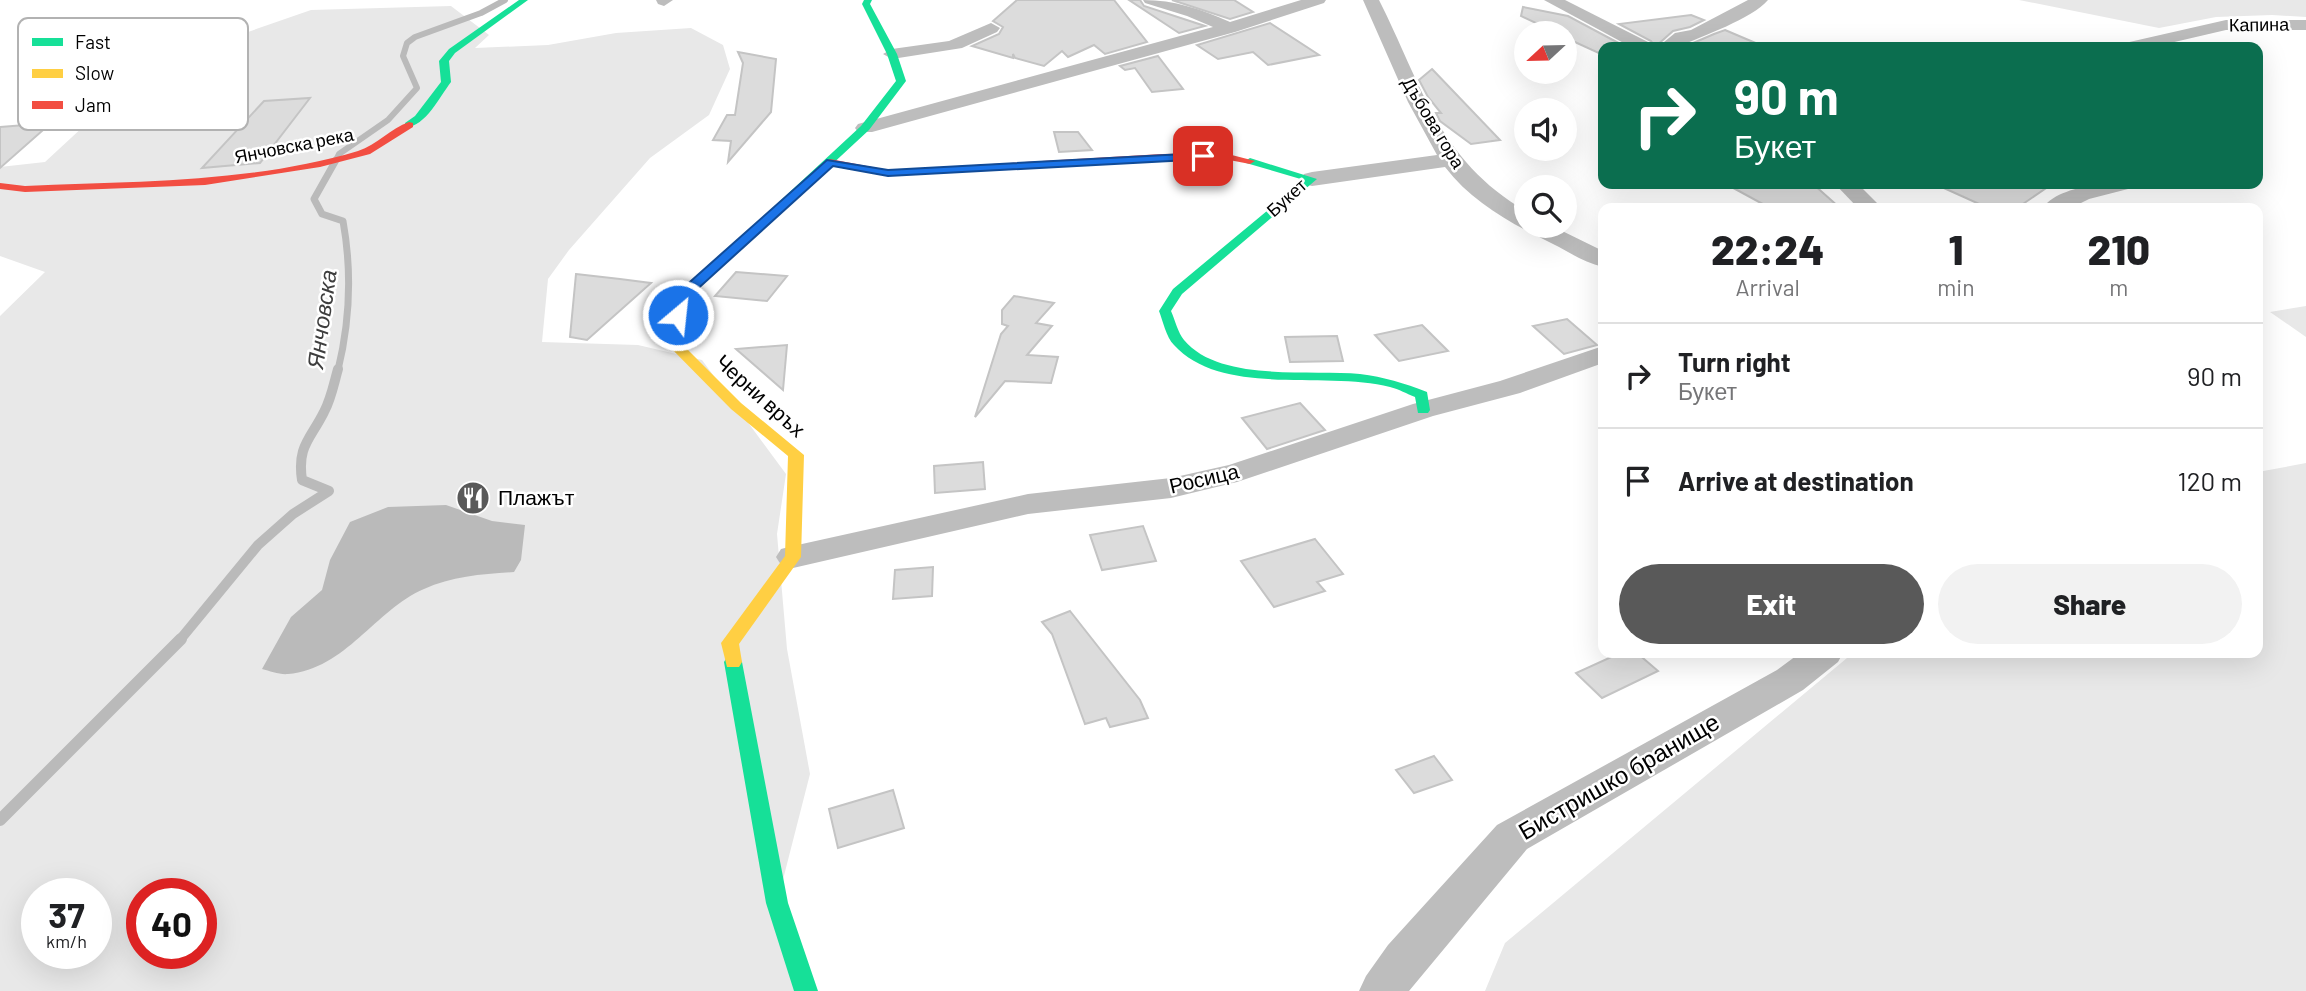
<!DOCTYPE html>
<html lang="en">
<head>
<meta charset="utf-8">
<style>
  :root { --surface:#fff; --page:#f2f2f2; --text:#202124; --muted:#757577; --line:#e0e0e0; --accent:#595959 }
  body { margin:0; font-family:Barlow,sans-serif; background:var(--page); color:var(--text); height:100vh; display:flex; flex-direction:column; font-size:26px; white-space:nowrap }
  * { box-sizing:border-box; margin:0 }
  p { font-size:23px; color:var(--muted) }
  .icon { flex:none; width:38px; height:38px; fill:none; stroke:currentColor; stroke-width:2; stroke-linecap:round; stroke-linejoin:round }
  .map { position:relative; flex:1; overflow:hidden }
  .side { position:absolute; left:1598px; top:203px; width:665px; height:455px; display:flex; flex-direction:column; background:var(--surface); border-radius:14px; box-shadow:0 7px 28px #0002 }
  .side>* { flex:none }
  .guide { position:absolute; left:1598px; top:42px; width:665px; height:147px; border-radius:14px; box-shadow:0 7px 28px #0002; background:#0b6e4f; color:#fff; overflow:hidden }
  .needle { width:46px; rotate:248deg }
  .controls { position:absolute; left:1514px; top:21px; display:grid; gap:14px }
  .controls a { display:grid; place-items:center; width:63px; height:63px; border-radius:50%; background:var(--surface); box-shadow:0 7px 28px #0002; font-size:35px }
  .speed { position:absolute; left:21px; top:878px; display:flex; gap:14px; font-size:35px; font-weight:700; text-align:center }
  .speed>* { display:grid; place-content:center; width:91px; height:91px; border-radius:50%; background:var(--surface); box-shadow:0 7px 28px #0002; line-height:1 }
  .speed small { font-size:18px; font-weight:400 }
  .speed .limit { border:10px solid #d22; background:#fff; color:#111 }
  .pin { position:absolute; display:grid; place-items:center; width:60px; height:60px; color:#fff; margin:-30px; border-radius:14px; box-shadow:0 4px 10px #0006 }
  .me { position:absolute; width:77px; margin:-38px; rotate:28deg; stroke-linejoin:round; filter:drop-shadow(0 0 5px #0008) }
  .turn { display:flex; align-items:center; gap:24px; height:147px; padding:0 21px; font-size:32px }
  .turn .icon { width:91px; height:91px; stroke-width:2.5 }
  .turn b { display:block; font-size:49px; line-height:60px }
  .eta { display:flex; justify-content:space-evenly; align-items:center; height:119px; text-align:center }
  .eta b { font-size:42px; font-weight:800; line-height:49px }
  .action { display:flex; gap:14px; margin-top:auto; padding:14px 21px }
  .action a { flex:1; height:80px; border-radius:42px; background:var(--accent); color:#fff; font-size:28px; font-weight:800; line-height:80px; text-align:center }
  .action a+a { background:var(--page); color:var(--text) }
  ul { padding:0; list-style:none }
  li { display:flex; align-items:center; gap:21px; height:105px; padding:0 21px; border-top:2px solid var(--line) }
  li div { flex:1 }
  li b { display:block; font-size:26px }
  li em { font-style:normal }
  .map>svg:first-child { display:block }
  .green { fill:#e8e8e8; fill-rule:evenodd }
  .water { fill:#bababa }
  .lines { fill:none; stroke-linecap:round; stroke-linejoin:round }
  .stream-far3 { stroke:#bababa; stroke-width:6 }
  .stream-far2 { stroke:#bababa; stroke-width:7 }
  .stream-far1 { stroke:#bababa; stroke-width:10 }
  .stream { stroke:#bababa; stroke-width:12 }
  .building { fill:#dcdcdc; stroke:#c4c4c4; stroke-width:2 }
  .street { fill:#bdbdbd; fill-rule:evenodd }
  .fast { fill:#16e098; fill-rule:evenodd }
  .slow { fill:#ffcf43; fill-rule:evenodd }
  .jam { fill:#f24e42; fill-rule:evenodd }
  .route { fill:#1a73e8; stroke:#114b97; stroke-width:2 }
  .labels { text-anchor:middle; stroke-width:5; stroke-linejoin:round; paint-order:stroke }
  .far-street-label { font-size:18px; fill:#000; stroke:#fff }
  .street-label { font-size:21px; fill:#000; stroke:#fff }
  .poi-label { font-size:21px; fill:#000; stroke:#fff; text-anchor:start }
  .water-label { font-size:23px; font-style:italic; fill:#3e3e3e; stroke:#fff }
  .near-street-label { font-size:24px; fill:#000; stroke:#fff }
  .key { fill:#fff; stroke:#b2b2b2; stroke-width:2 }
  .key-label { font-size:19px; fill:#000 }
</style>
</head>
<body>
<div class="map">
<svg width="2306" height="991" viewBox="0 0 2306 991">
  <rect width="100%" height="100%" fill="#fff"/>
  <g class="green">
    <path d="M2019,0H2306V17L2272,15L2216,17L2159,28Z"/>
    <path d="M451,6L489,35L475,48L548,45L616,33L691,28L723,45L730,69L709,115L650,158L569,250L548,279L542,342L638,345L702,360L786,474L777,534L787,649L810,774L777,903L803,991H0V316L45,272L0,256V167L45,162L98,113L130,73L311,10ZM37,894H96V954H37ZM142,894H201V954H142Z"/>
    <path d="M2306,306V337L2270,312Z"/>
    <path d="M2306,463V991H1485L1505,943L1853,653H2258V472Z"/>
  </g>
  <path class="water" d="M446,505L492,521L525,525L521,560L514,572C484,574 452,576 424,589C375,610 346,669 288,674C280,675 270,671 262,669L291,617L322,590L330,560L350,522L388,507Z"/>
  <g class="lines">
    <path class="stream-far3" d="M335,162L339,154L388,120L417,88L403,56L407,43L415,37L481,13L505,0"/>
    <path class="stream-far2" d="M336,160L314,199L322,214L343,221C352,271 350,321 338,370"/>
    <path class="stream-far1" d="M179,641L258,545L293,514L329,491L302,480C297,446 310,440 324,412C331,399 334,383 338,369"/>
    <path class="stream" d="M0,820L181,639"/>
  </g>
  <g class="building">
    <path d="M1017,0H1114L1147,42L1105,54L1094,45L1068,57L1062,51L1044,66L1015,58L1013,54V58L972,46L999,34L1003,27L993,21Z"/>
    <path d="M1129,0H1140L1144,6L1205,26L1179,33Z"/>
    <path d="M1172,0H1234L1253,12L1230,19Z"/>
    <path d="M1523,7L1568,16L1626,47H1603V55L1564,37V33H1557L1521,16Z"/>
    <path d="M1691,15L1704,20L1690,27L1673,31L1655,47L1651,41L1619,24Z"/>
    <path d="M1270,23L1319,55L1268,65L1253,52L1218,59L1197,45Z"/>
    <path d="M1725,30L1765,47H1684L1714,34Z"/>
    <path d="M738,52L776,59L771,112L728,162L731,141L713,140L727,115H735L743,63Z"/>
    <path d="M1158,56L1183,89L1152,92L1135,68L1125,70L1120,66Z"/>
    <path d="M1432,69L1500,140L1471,144L1440,121L1436,113H1441L1428,97L1419,80Z"/>
    <path d="M310,98L260,163L202,168L264,101Z"/>
    <path d="M51,123L0,168V127Z"/>
    <path d="M1054,132H1078L1092,150L1059,152Z"/>
    <path d="M1726,184H1813L1840,208H1770Z"/>
    <path d="M1935,184H2052L2017,208H1988Z"/>
    <path d="M736,272L787,276L767,301L715,296Z"/>
    <path d="M576,274L620,279L651,283L587,340L570,337Z"/>
    <path d="M1014,296L1054,303L1036,323L1052,326L1027,355L1058,357L1051,383L1005,381L975,417L1001,334L1008,326L1002,324V310Z"/>
    <path d="M1567,319L1597,345L1564,354L1533,326Z"/>
    <path d="M1422,325L1448,351L1399,361L1375,335Z"/>
    <path d="M1337,336L1343,361L1290,362L1285,337Z"/>
    <path d="M787,345L783,390L736,349Z"/>
    <path d="M1300,403L1325,430L1267,449L1242,418Z"/>
    <path d="M983,462L985,489L935,493L934,466Z"/>
    <path d="M1143,526L1156,561L1102,570L1090,535Z"/>
    <path d="M1315,539L1343,574L1317,582L1325,591L1274,607L1241,561Z"/>
    <path d="M933,567L932,596L893,599L895,570Z"/>
    <path d="M1070,611L1140,700L1148,718L1110,727L1106,718L1085,724L1052,634L1042,622Z"/>
    <path d="M1620,653H1637L1658,671L1602,698L1576,673Z"/>
    <path d="M1434,756L1452,780L1414,793L1396,770Z"/>
    <path d="M893,790L904,828L838,848L829,809Z"/>
  </g>
  <g class="lines">
    <g class="street">
      <path d="M656,0H673L664,6L658,4Z"/>
      <path d="M1143,0C1175,0 1200,9 1230,22L1301,0H1326L1324,3L1235,32L872,132H858L855,128L858,124L1213,27L1187,16L1145,3Z"/>
      <path d="M1363,0H1379C1422,85 1438,160 1526,211V226H1552L1603,251V267C1587,263 1573,255 1559,247C1518,227 1474,205 1445,167L1312,186L1304,184L1301,179L1304,174L1312,172L1437,155L1408,102Z"/>
      <path d="M1544,0H1565L1650,43L1653,47H1631Z"/>
      <path d="M1748,0H1768C1752,19 1702,36 1680,46C1674,49 1665,47 1658,47L1675,33L1691,30Z"/>
      <path d="M2226,20H2306V30H2226L2153,47H2122L2125,43Z"/>
      <path d="M991,23L1000,28L997,32L962,48L892,59L883,54L892,49L949,41Z"/>
      <path d="M1835,184H1858L1882,208H1858Z"/>
      <path d="M2095,184H2131L2128,189L2089,199L2071,208H2043C2053,193 2078,188 2095,184Z"/>
      <path d="M1603,346V363L1520,393L1433,416L1237,482L1171,498L1028,514L793,568L781,565L776,557L781,549L793,546L1028,494L1171,478L1229,465L1413,404L1500,381Z"/>
      <path d="M1800,653H1843L1838,662L1803,690L1527,849L1409,991H1359L1366,976L1388,945L1497,825L1777,670Z"/>
    </g>
    <g class="fast">
      <path d="M519,0H528L455,53L449,61L451,82C440,96 425,128 405,127V123L415,116L441,82L439,61L449,49Z"/>
      <path d="M864,0H872L870,4L897,54L906,81L869,130L773,219H765V215L861,126L896,81L887,54L862,4Z"/>
      <path d="M1250,158L1317,179L1182,294L1171,311C1175,320 1178,333 1184,340C1220,383 1311,369 1360,374C1384,377 1404,383 1427,392L1430,410L1428,413H1418L1415,397C1407,394 1399,389 1390,387C1327,370 1222,398 1174,345C1166,337 1163,321 1159,311L1173,289L1304,180L1246,163L1245,161Z"/>
      <path d="M733,655L739,657L742,662L788,903L818,991H794L766,903L724,662L727,657Z"/>
    </g>
    <path class="slow" d="M769,214L773,215V219L693,292L676,338L741,403L804,455L801,557L739,644L742,662L739,667H727L721,643L785,556L788,456L731,409L662,339L683,288Z"/>
    <g class="jam">
      <path d="M409,122L413,123V127L370,154L320,167L205,185L25,192L0,189V183L25,186C136,181 251,183 358,151C377,145 391,128 409,122Z"/>
      <path d="M1224,153L1255,161L1250,164L1224,159L1162,160L888,176L825,162L830,159L888,170L1162,154Z"/>
    </g>
  </g>
  <path class="route" d="M1203,153L1207,154V159L888,176L833,166L693,293L683,318H673L671,315L683,288L827,160L888,170Z"/>
  <defs>
    <symbol id="restaurant-disc" viewBox="-11 -11 22 22"><circle r="9.5" fill="#595959" stroke="#fff"/><path d="M-5-6h1v4h1v-4h1v4h1v-4h1v5L-1.5 .5V6h-2V.5L-5-1ZM5-6V6H3V1.5H1.5Q1.5-4 5-6Z" fill="#fff"/></symbol>
  </defs>
  <g fill-rule="evenodd">
    <use href="#restaurant-disc" x="454" y="479" width="38" height="38"/>
  </g>
  <g class="labels">
    <g class="far-street-label">
      <text transform="translate(2259 25) rotate(-1)" y="6">Капина</text>
      <text transform="translate(1433 123) rotate(59)" y="6">Дъбова гора</text>
      <text transform="translate(294 146) rotate(-11)" y="6">Янчовска река</text>
      <text transform="translate(1287 198) rotate(-42)" y="6">Букет</text>
    </g>
    <g class="street-label">
      <text transform="translate(760 396) rotate(42)" y="7">Черни връх</text>
      <text transform="translate(1204 479) rotate(-13)" y="7">Росица</text>
    </g>
    <g class="poi-label">
      <text x="498" y="505">Плажът</text>
    </g>
    <g class="water-label">
      <text transform="translate(322 319) rotate(-82)" y="8">Янчовска</text>
    </g>
    <g class="near-street-label">
      <text transform="translate(1619 777) rotate(-30)" y="8">Бистришко бранище</text>
    </g>
  </g>
  <rect x="18" y="18" width="230" height="112" rx="10" class="key"/>
  <rect x="32" y="38" width="31" height="8" fill="#16e098"/>
  <rect x="32" y="69" width="31" height="9" fill="#ffcf43"/>
  <rect x="32" y="101" width="31" height="8" fill="#f24e42"/>
  <g class="key-label">
    <text x="75" y="49">Fast</text>
    <text x="75" y="80">Slow</text>
    <text x="75" y="112">Jam</text>
  </g>
</svg>
<div class="controls">
<a><svg class="needle" viewBox="-14 -14 28 28"><path d="M0-13l5 13h-10z" fill="#e53935"/><path d="M0 13l5-13h-10z" fill="#757577"/></svg></a>
<a><svg class="icon" aria-label="sound" viewBox="0 0 24 24"><path d="M4 9h4l5-4v14l-5-4H4zM17 9q2 3 0 6"/></svg></a>
<a><svg class="icon" aria-label="search" viewBox="0 0 24 24"><circle cx="10" cy="10" r="6"/><path d="M15 15l6 6"/></svg></a>
</div>
<div class="speed"><div>37<small>km/h</small></div><div class="limit">40</div></div>
<div class="pin" style="left:1203px;top:156px;background:#d93025"><svg class="icon" aria-label="arrive" viewBox="0 0 24 24"><path d="M6 21V4h12l-3 4 3 4H6"/></svg></div>
<svg class="me" style="left:678px;top:315px" viewBox="-20 -20 40 40"><circle r="17" fill="#1a73e8" stroke="#fff" stroke-width="3"/><path d="M0-11L8 9 0 5-8 9z" fill="#fff"/></svg>
<div class="guide">
<div class="turn"><svg class="icon" aria-label="right" viewBox="0 0 24 24"><path d="M7 20v-9h11M14 6l5 5-5 5"/></svg><div><b>90 m</b>Букет</div></div>
</div>
<section class="side">
<div class="eta">
<div><b>22:24</b><p>Arrival</p></div>
<div><b>1</b><p>min</p></div>
<div><b>210</b><p>m</p></div>
</div>
<ul>
<li><svg class="icon" aria-label="right" viewBox="0 0 24 24"><path d="M7 20v-9h11M14 6l5 5-5 5"/></svg><div><b>Turn right</b><p>Букет</p></div><em>90 m</em></li>
<li><svg class="icon" aria-label="arrive" viewBox="0 0 24 24"><path d="M6 21V4h12l-3 4 3 4H6"/></svg><div><b>Arrive at destination</b></div><em>120 m</em></li>
</ul>
<div class="action"><a>Exit</a><a>Share</a></div>
</section>
</div>
</body>
</html>
